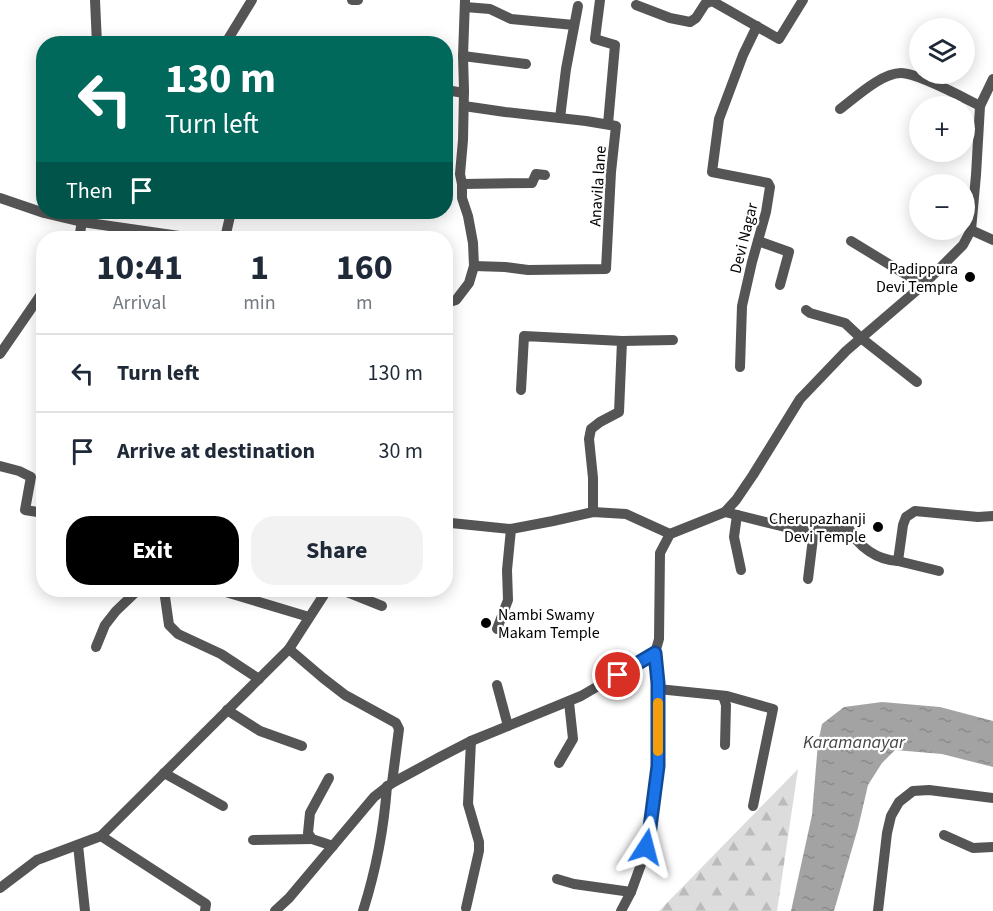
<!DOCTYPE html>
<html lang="en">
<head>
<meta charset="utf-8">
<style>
  :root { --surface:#fff; --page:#f2f2f3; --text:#1f2937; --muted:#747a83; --line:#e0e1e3; --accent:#000 }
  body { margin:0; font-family:"Source Sans 3",sans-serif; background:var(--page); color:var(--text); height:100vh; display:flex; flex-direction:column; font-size:22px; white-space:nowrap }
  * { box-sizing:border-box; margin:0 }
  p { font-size:20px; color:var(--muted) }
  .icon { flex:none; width:33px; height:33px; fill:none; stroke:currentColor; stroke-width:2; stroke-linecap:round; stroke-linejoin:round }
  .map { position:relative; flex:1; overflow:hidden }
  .sheet { position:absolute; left:36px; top:231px; width:417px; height:366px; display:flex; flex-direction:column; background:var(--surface); border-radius:24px; box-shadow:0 3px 15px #0003 }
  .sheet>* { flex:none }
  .hud { position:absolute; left:36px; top:36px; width:417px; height:183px; border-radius:24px; box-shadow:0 3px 15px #0003; background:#00695c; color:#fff; overflow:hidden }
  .controls { position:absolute; left:909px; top:18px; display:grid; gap:12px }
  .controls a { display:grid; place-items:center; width:66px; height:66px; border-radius:50%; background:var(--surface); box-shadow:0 3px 15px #0003; font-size:30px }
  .pin { position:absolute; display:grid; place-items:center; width:51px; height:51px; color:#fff; margin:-26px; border:3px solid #fff; border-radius:50%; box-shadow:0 2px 6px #0007 }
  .me { position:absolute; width:66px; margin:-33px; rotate:9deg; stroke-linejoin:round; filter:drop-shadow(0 0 4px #0008) }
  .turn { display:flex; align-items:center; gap:21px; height:126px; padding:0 30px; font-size:27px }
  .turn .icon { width:78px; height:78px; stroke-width:2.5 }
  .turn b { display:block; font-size:42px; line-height:51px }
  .then { display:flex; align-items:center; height:57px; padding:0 30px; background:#0003; gap:12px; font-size:22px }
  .eta { display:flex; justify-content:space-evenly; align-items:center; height:102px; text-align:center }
  .eta b { font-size:36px; font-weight:700; line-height:42px }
  .action { display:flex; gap:12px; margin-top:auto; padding:12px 30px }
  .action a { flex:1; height:69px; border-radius:24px; background:var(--accent); color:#fff; font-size:24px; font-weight:700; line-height:69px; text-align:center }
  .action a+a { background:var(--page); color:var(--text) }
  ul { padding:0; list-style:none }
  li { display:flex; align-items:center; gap:18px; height:78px; padding:0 30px; border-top:2px solid var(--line) }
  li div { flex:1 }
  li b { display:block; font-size:22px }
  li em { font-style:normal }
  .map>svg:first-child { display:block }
  .forest { fill:url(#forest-firs) }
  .water { fill:url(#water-ripples) }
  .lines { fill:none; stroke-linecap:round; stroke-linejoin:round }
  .minor { stroke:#555; stroke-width:10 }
  .route-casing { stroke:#114b97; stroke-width:15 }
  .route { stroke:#1a73e8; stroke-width:10 }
  .slow { stroke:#f59e0b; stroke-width:10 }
  .poi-dot { fill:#000; stroke:#fff; stroke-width:2 }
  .labels { text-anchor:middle; stroke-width:4.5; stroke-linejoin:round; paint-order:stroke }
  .street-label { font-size:16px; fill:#000; stroke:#fff }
  .poi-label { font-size:16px; fill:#000; stroke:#fff; text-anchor:end }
  .water-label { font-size:18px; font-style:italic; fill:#444; stroke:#fff }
</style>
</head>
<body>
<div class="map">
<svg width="993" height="911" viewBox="0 0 993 911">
  <defs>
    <pattern id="forest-firs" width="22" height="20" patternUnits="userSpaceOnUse" patternTransform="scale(1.5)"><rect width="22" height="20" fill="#dcdcdc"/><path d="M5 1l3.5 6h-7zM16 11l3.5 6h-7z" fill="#bbb"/></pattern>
    <pattern id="water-ripples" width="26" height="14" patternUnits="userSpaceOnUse" patternTransform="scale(1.5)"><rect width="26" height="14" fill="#a3a3a3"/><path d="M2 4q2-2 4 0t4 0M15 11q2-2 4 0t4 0" fill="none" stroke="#8b8b8b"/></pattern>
  </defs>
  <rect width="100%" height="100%" fill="#fff"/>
  <path class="forest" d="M798,769L777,911H659Z"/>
  <path class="water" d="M882,702L940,707L993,721V767L942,754L895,750L882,763L868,785L858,828L834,911H791L812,815L818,743L822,724L844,707Z"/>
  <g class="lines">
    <g class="minor">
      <path d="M95,0L97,44"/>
      <path d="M352,0H358"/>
      <path d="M600,0L595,39L615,45L608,124"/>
      <path d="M636,5L670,18L690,22L696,18L705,4L712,1L779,39L803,0"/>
      <path d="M465,7L490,9L511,19L574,25"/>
      <path d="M225,44L252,0"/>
      <path d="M463,56L526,64"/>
      <path d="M446,90L464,93"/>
      <path d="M464,106L505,112L586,121L616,126L611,172L606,269L528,270L505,267L474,266"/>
      <path d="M840,109C855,98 881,73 901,73C918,73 962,97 980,106"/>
      <path d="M560,118L566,69L578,6"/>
      <path d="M462,184L532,183L536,174L545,175"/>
      <path d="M0,198L44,213L82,222L79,238"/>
      <path d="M85,212L82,222L193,238"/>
      <path d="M971,230L993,240"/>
      <path d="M225,238L231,212"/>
      <path d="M758,241L789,252L780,285"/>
      <path d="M851,241L923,285"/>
      <path d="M446,303L456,300L469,283L474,266L473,243L468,216L462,198V184L460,174L463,140L464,90L463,56L465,0"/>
      <path d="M806,310L810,313L845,323L861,338L917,382"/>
      <path d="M0,354L44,290"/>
      <path d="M740,367L742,306L752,262L766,212L770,187L768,183L712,172L719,119L743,55L757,26"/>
      <path d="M521,390L524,336L622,341L673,340"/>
      <path d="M0,466L19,471L31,477L25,510L44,513"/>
      <path d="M593,512V478L589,439L591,429L600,422L619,412L622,341"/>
      <path d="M725,512L785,527L814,530L848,527C858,547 877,560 898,561L903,525L906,517L915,511L978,517L993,516"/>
      <path d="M737,515L734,537L741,570"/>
      <path d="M446,521L451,523L511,529L553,521L593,512L626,514L670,534"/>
      <path d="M898,561L939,571"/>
      <path d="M808,579L814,530"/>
      <path d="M164,590L169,625L178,634L221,654L259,679"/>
      <path d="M219,590L309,617"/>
      <path d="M342,590L382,606"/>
      <path d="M497,629L508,600L507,570L511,529"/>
      <path d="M96,647L105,625L116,611L138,590"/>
      <path d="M289,649L323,678L345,695L396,723L399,729L392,783"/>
      <path d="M497,685L508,726"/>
      <path d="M658,689L727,696L773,709L753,806"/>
      <path d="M723,696L726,705L725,745"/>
      <path d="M227,710L260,731L302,746"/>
      <path d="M559,763L573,739L569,702"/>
      <path d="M164,773L223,806"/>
      <path d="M329,778L310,813L308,833L312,839L333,846"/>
      <path d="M944,835L973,848L993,847"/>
      <path d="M101,836L206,904L205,911"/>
      <path d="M253,840L312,839"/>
      <path d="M78,845L85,911"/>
      <path d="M557,879L574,884L631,892"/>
      <path d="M0,888L37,860L101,836L289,649L327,590"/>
      <path d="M466,908L479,851V842L468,804L471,741"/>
      <path d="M275,911L289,898L374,797L392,783L440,757L471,741L581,696L655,653L659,639L660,553L670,534L725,512L736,500L753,475L800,399L846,351L923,285L963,245L971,230L976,175L980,106L993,79"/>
      <path d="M363,911C376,870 384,828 387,786"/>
      <path d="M621,911L631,892L643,859L649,835L658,766V683L655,653"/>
      <path d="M878,911L887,833L891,816L899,802L913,791L929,790L993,798"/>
    </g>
  </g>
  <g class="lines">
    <defs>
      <path id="route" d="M618,675L655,653L658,683V766L649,835L646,847"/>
    </defs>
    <use href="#route" class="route-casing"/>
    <use href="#route" class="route"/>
    <path class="slow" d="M658,703V751"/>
  </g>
  <g class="poi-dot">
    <circle cx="970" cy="277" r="6"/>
    <circle cx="878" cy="527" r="6"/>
    <circle cx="486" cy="623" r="6"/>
  </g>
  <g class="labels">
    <g class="street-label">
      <text transform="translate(597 186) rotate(-86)" y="6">Anavila lane</text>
      <text transform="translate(743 238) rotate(-76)" y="6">Devi Nagar</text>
    </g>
    <g class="poi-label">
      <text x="958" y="274">Padippura<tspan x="958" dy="18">Devi Temple</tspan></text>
      <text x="866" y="524">Cherupazhanji<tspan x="866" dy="18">Devi Temple</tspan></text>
      <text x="498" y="620" text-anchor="start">Nambi Swamy<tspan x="498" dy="18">Makam Temple</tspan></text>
    </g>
    <g class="water-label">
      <text x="854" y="748">Karamanayar</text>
    </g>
  </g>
</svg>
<div class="controls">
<a><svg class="icon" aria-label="layers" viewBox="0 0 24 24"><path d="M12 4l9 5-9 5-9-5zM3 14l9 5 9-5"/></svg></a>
<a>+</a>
<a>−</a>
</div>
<div class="pin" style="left:618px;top:675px;background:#d93025"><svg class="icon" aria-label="arrive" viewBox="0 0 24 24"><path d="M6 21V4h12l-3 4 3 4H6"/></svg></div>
<svg class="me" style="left:646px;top:847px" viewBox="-20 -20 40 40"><path d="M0-17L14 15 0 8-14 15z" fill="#1a73e8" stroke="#fff" stroke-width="4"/></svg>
<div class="hud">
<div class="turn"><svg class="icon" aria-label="left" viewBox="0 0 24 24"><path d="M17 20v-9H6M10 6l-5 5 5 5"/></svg><div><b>130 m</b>Turn left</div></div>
<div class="then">Then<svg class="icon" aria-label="arrive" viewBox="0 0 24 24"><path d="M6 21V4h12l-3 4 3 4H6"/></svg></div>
</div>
<section class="sheet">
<div class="eta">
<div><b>10:41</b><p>Arrival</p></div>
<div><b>1</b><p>min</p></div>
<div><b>160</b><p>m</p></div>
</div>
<ul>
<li><svg class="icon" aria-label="left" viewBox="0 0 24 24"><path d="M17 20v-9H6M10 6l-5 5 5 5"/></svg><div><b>Turn left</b></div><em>130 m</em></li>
<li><svg class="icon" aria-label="arrive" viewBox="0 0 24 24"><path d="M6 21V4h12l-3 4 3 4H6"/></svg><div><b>Arrive at destination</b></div><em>30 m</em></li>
</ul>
<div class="action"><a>Exit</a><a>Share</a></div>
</section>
</div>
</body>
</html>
